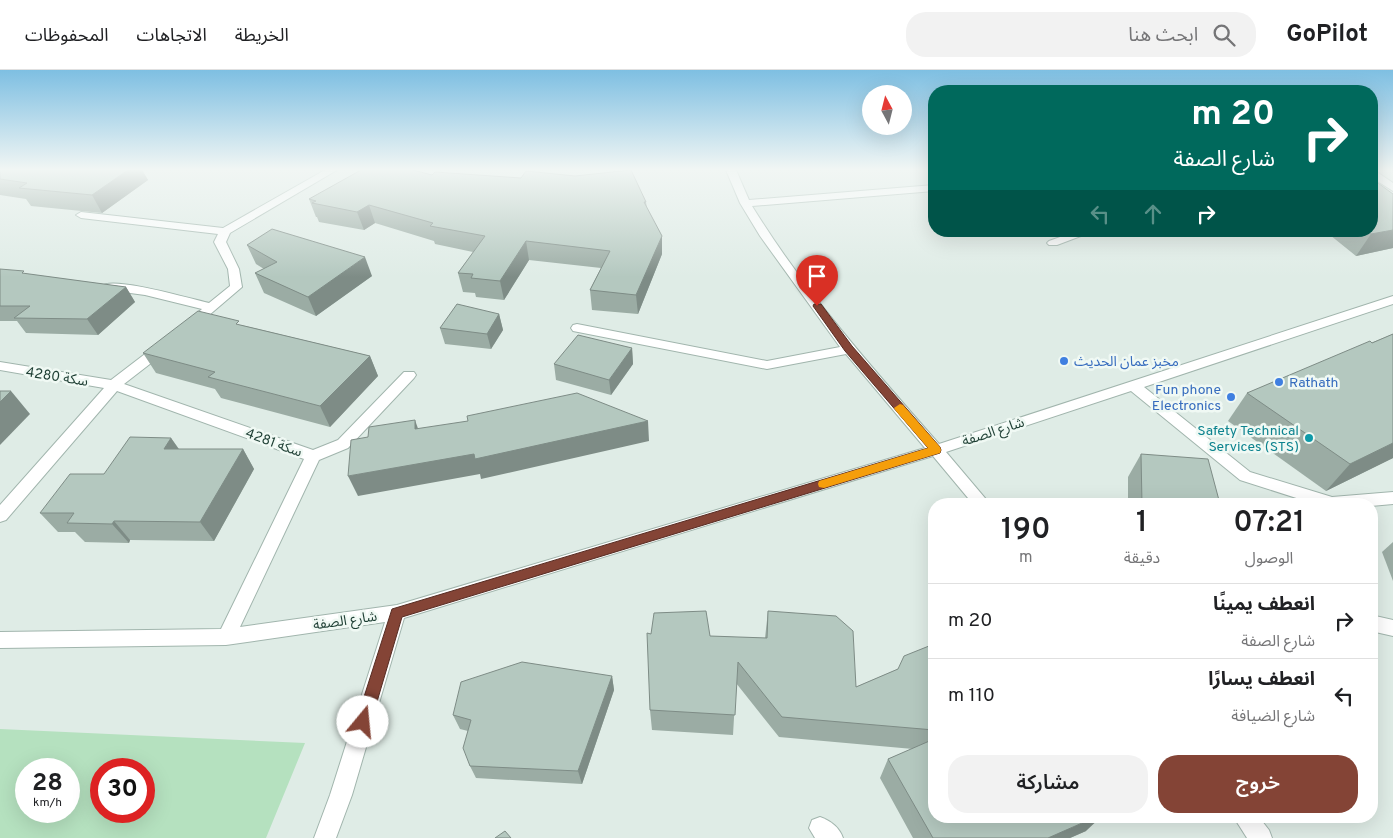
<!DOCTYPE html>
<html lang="ar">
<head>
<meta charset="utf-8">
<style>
  :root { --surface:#fff; --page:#f2f2f2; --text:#202124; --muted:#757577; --line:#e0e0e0; --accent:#844436 }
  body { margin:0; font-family:Overpass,"Noto Sans Arabic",sans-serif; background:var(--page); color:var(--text); direction:rtl; height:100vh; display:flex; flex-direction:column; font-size:19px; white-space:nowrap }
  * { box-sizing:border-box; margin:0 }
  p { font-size:16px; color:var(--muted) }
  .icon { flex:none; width:28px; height:28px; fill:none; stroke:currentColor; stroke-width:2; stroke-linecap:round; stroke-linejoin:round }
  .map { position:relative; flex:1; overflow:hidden; direction:ltr }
  .panel { position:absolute; left:928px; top:428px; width:450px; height:325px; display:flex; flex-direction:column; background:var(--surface); border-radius:20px; box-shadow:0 5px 20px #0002; direction:rtl }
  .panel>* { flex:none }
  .top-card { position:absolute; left:928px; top:15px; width:450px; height:152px; border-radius:20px; box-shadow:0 5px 20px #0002; direction:rtl; background:#00695c; color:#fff; overflow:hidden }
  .needle { width:32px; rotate:353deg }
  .tools { position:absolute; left:862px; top:15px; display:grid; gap:10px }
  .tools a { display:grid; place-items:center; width:50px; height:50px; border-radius:50%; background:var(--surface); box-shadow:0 5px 20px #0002; font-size:25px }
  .speed { position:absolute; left:15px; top:688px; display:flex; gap:10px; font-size:25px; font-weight:700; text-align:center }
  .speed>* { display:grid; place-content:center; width:65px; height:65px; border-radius:50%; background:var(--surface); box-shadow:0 5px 20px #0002; line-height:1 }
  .speed small { font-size:12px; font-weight:400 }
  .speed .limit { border:8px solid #d22; background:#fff; color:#111 }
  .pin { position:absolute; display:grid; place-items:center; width:42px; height:42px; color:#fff; margin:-51px -21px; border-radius:50% 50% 50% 0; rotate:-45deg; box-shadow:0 0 5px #0007 }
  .pin .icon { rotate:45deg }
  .me { position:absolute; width:55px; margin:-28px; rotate:17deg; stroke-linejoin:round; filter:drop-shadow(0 0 4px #0008) }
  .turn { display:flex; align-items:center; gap:18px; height:105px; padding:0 20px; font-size:22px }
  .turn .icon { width:65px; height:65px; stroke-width:2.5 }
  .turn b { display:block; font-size:35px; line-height:42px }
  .lanes { display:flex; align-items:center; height:48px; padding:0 20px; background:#0003; justify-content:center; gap:25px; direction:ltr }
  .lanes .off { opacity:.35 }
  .eta { display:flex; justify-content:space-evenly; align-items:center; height:85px; text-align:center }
  .eta b { font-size:30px; font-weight:600; line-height:35px }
  .button { display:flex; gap:10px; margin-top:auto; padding:10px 20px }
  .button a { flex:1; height:58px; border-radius:20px; background:var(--accent); color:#fff; font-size:20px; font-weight:600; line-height:58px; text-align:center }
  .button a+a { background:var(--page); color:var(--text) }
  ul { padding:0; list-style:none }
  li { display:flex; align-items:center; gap:15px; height:75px; padding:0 20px; border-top:1px solid var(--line) }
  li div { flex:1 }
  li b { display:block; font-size:19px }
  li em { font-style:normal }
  header { display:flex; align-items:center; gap:30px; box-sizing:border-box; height:70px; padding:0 25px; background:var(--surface); border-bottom:1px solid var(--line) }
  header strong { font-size:24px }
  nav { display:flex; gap:28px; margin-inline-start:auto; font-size:18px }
  .search { width:350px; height:45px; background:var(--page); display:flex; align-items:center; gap:12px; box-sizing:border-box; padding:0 18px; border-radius:20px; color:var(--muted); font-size:19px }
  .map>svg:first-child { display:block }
  .green { fill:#b5e1bf; fill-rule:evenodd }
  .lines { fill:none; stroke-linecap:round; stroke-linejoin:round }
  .minor-casing { stroke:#a1b5ad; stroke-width:2 }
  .minor { fill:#fff; fill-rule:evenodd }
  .wall { fill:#9baca4 }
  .shaded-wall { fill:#7e8c86 }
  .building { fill:#b4c8bf; stroke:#7e8c86 }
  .route { fill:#844436; stroke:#562c23 }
  .slow { fill:#f59e0b }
  .shop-dot { fill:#3f7fe0; stroke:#f0f9f4; stroke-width:2 }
  .culture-dot { fill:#0f9aa8; stroke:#f0f9f4; stroke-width:2 }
  .labels { text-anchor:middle; stroke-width:5; stroke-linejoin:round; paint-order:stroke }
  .shop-label { font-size:14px; fill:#366cbe; stroke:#f0f9f4; text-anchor:start }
  .street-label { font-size:14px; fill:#1e3f34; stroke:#f0f9f4 }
  .culture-label { font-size:14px; fill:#0d838f; stroke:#f0f9f4; text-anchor:end }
</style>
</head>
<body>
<header>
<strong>GoPilot</strong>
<div class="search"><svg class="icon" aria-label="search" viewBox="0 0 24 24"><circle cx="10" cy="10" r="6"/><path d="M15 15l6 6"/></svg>ابحث هنا</div>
<nav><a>الخريطة</a><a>الاتجاهات</a><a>المحفوظات</a></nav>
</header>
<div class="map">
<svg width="1393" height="768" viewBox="0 0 1393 768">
  <rect width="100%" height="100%" fill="#dfece6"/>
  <path class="green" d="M0,659L305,673L266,768H0ZM26,699H69V741H26ZM101,699H144V741H101Z"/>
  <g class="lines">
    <defs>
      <g id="minor">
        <path d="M325,100H337L230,163L226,172L239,199L242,217L194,258L190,259L184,255L202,239L145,225L108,220L102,216C112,206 192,229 209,233L230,216L228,199L214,172L218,164L81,148L76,145L81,142L223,158Z"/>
        <path d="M726,100H736L749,130L934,115V121L752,136C805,222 872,298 939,374L1393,226V234L1144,317L1250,402L1332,427L1393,422V434L1371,436V434H1315L1240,410L1131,321L946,382L990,434H973L933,386L404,548L352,725L336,768H314L330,725L385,552L226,575L0,578V562L221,559L304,389L117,321L6,450L0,452V435L104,318L0,300V292L111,310L158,274H168L170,277L168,280L124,314L313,380L338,370L404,302H414L416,305L414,308L348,378L319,390L240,557L397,535L925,378L846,284L767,299L573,261L571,258L573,255L577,254L767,291L840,277L760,166L740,133Z"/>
        <path d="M1371,100H1374L1393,113V121L1371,107Z"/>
        <path d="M1077,161H1094L1057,175H1049L1047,173L1049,171Z"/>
        <path d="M1371,545L1393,550V566L1371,561Z"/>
        <path d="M1233,746H1258L1269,760L1272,768H1247Z"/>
        <path d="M820,747C831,751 839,757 843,768H815L809,758L812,750Z"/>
      </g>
    </defs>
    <use href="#minor" class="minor-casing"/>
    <use href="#minor" class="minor"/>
  </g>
  <g class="wall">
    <path d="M0,100H142L148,110L102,143L31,136L26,129L0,125Z"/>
    <path d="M432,105L646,132L647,138L662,184L638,244L592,240L590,220L601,198L529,190L504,230L476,227L475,223L463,222L458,203L473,182L435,174L434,171L375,153L364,160L319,152L317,147H316L309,129Z"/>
    <path d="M1393,124V178L1356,186L1325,161H1371Z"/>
    <path d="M247,175L372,206L316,246L264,223L255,203L264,199L256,194Z"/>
    <path d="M0,199L26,204L126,217L135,232L98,265L26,263L17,251H0Z"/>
    <path d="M499,244L503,260L491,279L445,274L440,258Z"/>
    <path d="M241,255L370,286L378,306L330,357L221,328L215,319L156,303L143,283Z"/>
    <path d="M1393,264V388L1326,421L1228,351L1247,323Z"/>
    <path d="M632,278L633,294L611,325L556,310L554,294Z"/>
    <path d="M171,368L179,379H243L254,399L214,471L130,470L129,473L85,472L75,462H58L40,443L104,404Z"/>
    <path d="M1141,384L1220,434H1128V407Z"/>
    <path d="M1393,472V511L1382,482Z"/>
    <path d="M768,541L856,617L898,599L934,574V746L1086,761L1070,768H913L880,708L888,689L913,679L779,667L736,613L733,665L652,660L650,640L651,564L765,568Z"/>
    <path d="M612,606L614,620L582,714L476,708L470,696L468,661L460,659L453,645Z"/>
  </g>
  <g class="shaded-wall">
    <path d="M128,100H142L148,110L102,143L92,125Z"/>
    <path d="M369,135L375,153L364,160L357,142Z"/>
    <path d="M1393,160V178L1356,186L1371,164Z"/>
    <path d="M662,166V184L638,244L636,225Z"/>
    <path d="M526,171L529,190L504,230L500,211Z"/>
    <path d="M365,187L372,206L316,246L308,227Z"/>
    <path d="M126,217L135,232L98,265L87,249Z"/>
    <path d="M499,244L503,260L491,279L487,264Z"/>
    <path d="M632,278L633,294L611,325L609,310Z"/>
    <path d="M370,286L378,306L330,357L320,336Z"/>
    <path d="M11,321L30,344L0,375V332Z"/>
    <path d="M415,350L422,370L415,359Z"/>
    <path d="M648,351L649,371L481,409L480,404L358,426L348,406Z"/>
    <path d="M171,368L184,387L164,379Z"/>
    <path d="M1393,373V388L1326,421L1350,394Z"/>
    <path d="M243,379L254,399L214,471L200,452Z"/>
    <path d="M114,451L130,470L129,473L112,454Z"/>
    <path d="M612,606L614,620L582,714L578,701Z"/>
    <path d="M1098,746H1102L1086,761L1070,768H1048Z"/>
  </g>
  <g class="building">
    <path d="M0,100H128L92,125L19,118L27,113L0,109Z"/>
    <path d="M361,100H413L432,105L435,102L521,108L526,101L575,106L631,100L646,132H644L662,166L636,225L590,220L610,181L526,171L500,211L471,208L473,204L458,203L485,166L430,156L433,153L369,135L357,142L312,133L316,131L309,129Z"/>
    <path d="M1371,108L1393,124V160L1371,164L1366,161H1371Z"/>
    <path d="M272,159L365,187L308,227L255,203L277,192L247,175Z"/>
    <path d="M0,199L24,201L22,203L126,217L87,249L14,248L30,236H0Z"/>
    <path d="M457,234L499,244L487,264L440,258Z"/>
    <path d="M198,241L239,251L236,254L370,286L320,336L208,307L215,302L143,283Z"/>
    <path d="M1393,264V373L1350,394L1247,323L1370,271L1372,273Z"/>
    <path d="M578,265L632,278L609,310L554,294Z"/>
    <path d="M0,321H11L0,332Z"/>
    <path d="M577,323L648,351L475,389L474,384L348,406L351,370L368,367L369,357L415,350V359L468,351L467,346Z"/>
    <path d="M130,367L171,368L164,379H243L200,452L114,451L112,454L67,453L74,443H40L70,404H104Z"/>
    <path d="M1141,384L1208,389L1220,434H1142Z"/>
    <path d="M706,541L710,566L767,568L768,541L836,546L853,561L856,617L898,599L904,586L934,574V660L782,647L738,592L735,645L650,640L647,563L651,564L654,543Z"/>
    <path d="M522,592L612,606L578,701L470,696L463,678L471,650L453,645L461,612Z"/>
    <path d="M934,669V746H1098L1048,768H933L888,689Z"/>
    <path d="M505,761L511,768H495Z"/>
  </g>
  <linearGradient id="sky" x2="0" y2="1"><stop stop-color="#7ebfe2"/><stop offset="0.48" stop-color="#f1f6f4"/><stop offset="1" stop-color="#f1f6f4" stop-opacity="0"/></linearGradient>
  <rect width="1393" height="207" fill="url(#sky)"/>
  <path class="route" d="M814,234H821L852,276L940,377L941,380L940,383L402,547L371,652L369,657L363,659L358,657L356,652L392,539L928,378L845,281L813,236Z"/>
  <path class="slow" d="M900,334L903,335L940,377L941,380L940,383L824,418L819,417L818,414L819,411L928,378L896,341L894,338Z"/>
  <g class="shop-dot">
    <circle cx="1064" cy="291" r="5"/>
    <circle cx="1279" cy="312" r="5"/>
    <circle cx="1231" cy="327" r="5"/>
  </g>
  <circle class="culture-dot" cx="1309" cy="368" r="5"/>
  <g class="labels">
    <g class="shop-label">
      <text x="1074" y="296">مخبز عمان الحديث</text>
      <text x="1289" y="317">Rathath</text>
      <text x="1221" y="324" text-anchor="end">Fun phone<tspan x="1221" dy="16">Electronics</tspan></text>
    </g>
    <g class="street-label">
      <text transform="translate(57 306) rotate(9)" y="5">سكة 4280</text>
      <text transform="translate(993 361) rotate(-18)" y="5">شارع الصفة</text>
      <text transform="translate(274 372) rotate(20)" y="5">سكة 4281</text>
      <text transform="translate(345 550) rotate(-8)" y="5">شارع الصفة</text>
    </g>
    <g class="culture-label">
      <text x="1299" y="365">Safety Technical<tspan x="1299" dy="16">Services (STS)</tspan></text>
    </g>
  </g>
</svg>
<div class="tools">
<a><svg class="needle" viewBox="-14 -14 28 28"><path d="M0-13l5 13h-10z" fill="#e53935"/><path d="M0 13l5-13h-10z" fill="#757577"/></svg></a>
</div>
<div class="speed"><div>28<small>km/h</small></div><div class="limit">30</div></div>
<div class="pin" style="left:817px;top:236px;background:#d93025"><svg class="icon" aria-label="arrive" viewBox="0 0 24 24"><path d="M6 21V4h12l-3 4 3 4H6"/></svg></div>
<svg class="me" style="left:363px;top:652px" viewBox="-20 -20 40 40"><circle r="19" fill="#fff"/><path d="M0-13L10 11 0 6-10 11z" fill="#844436"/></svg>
<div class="top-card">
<div class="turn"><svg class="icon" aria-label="right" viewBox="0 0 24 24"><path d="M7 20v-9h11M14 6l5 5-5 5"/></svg><div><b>20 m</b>شارع الصفة</div></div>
<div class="lanes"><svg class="icon off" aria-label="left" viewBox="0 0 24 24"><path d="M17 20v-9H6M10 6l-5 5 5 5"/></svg><svg class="icon off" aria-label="ahead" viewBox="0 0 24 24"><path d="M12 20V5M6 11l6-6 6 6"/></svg><svg class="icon" aria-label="right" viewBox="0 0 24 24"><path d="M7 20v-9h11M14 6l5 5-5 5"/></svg></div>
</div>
<section class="panel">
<div class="eta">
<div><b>07:21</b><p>الوصول</p></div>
<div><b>1</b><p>دقيقة</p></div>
<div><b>190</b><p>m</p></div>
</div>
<ul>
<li><svg class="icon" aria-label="right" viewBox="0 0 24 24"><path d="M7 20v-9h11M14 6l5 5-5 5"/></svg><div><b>انعطف يمينًا</b><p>شارع الصفة</p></div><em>20 m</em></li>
<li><svg class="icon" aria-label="left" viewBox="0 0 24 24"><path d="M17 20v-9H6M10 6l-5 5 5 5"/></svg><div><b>انعطف يسارًا</b><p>شارع الضيافة</p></div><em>110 m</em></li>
</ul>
<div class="button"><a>خروج</a><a>مشاركة</a></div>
</section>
</div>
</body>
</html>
